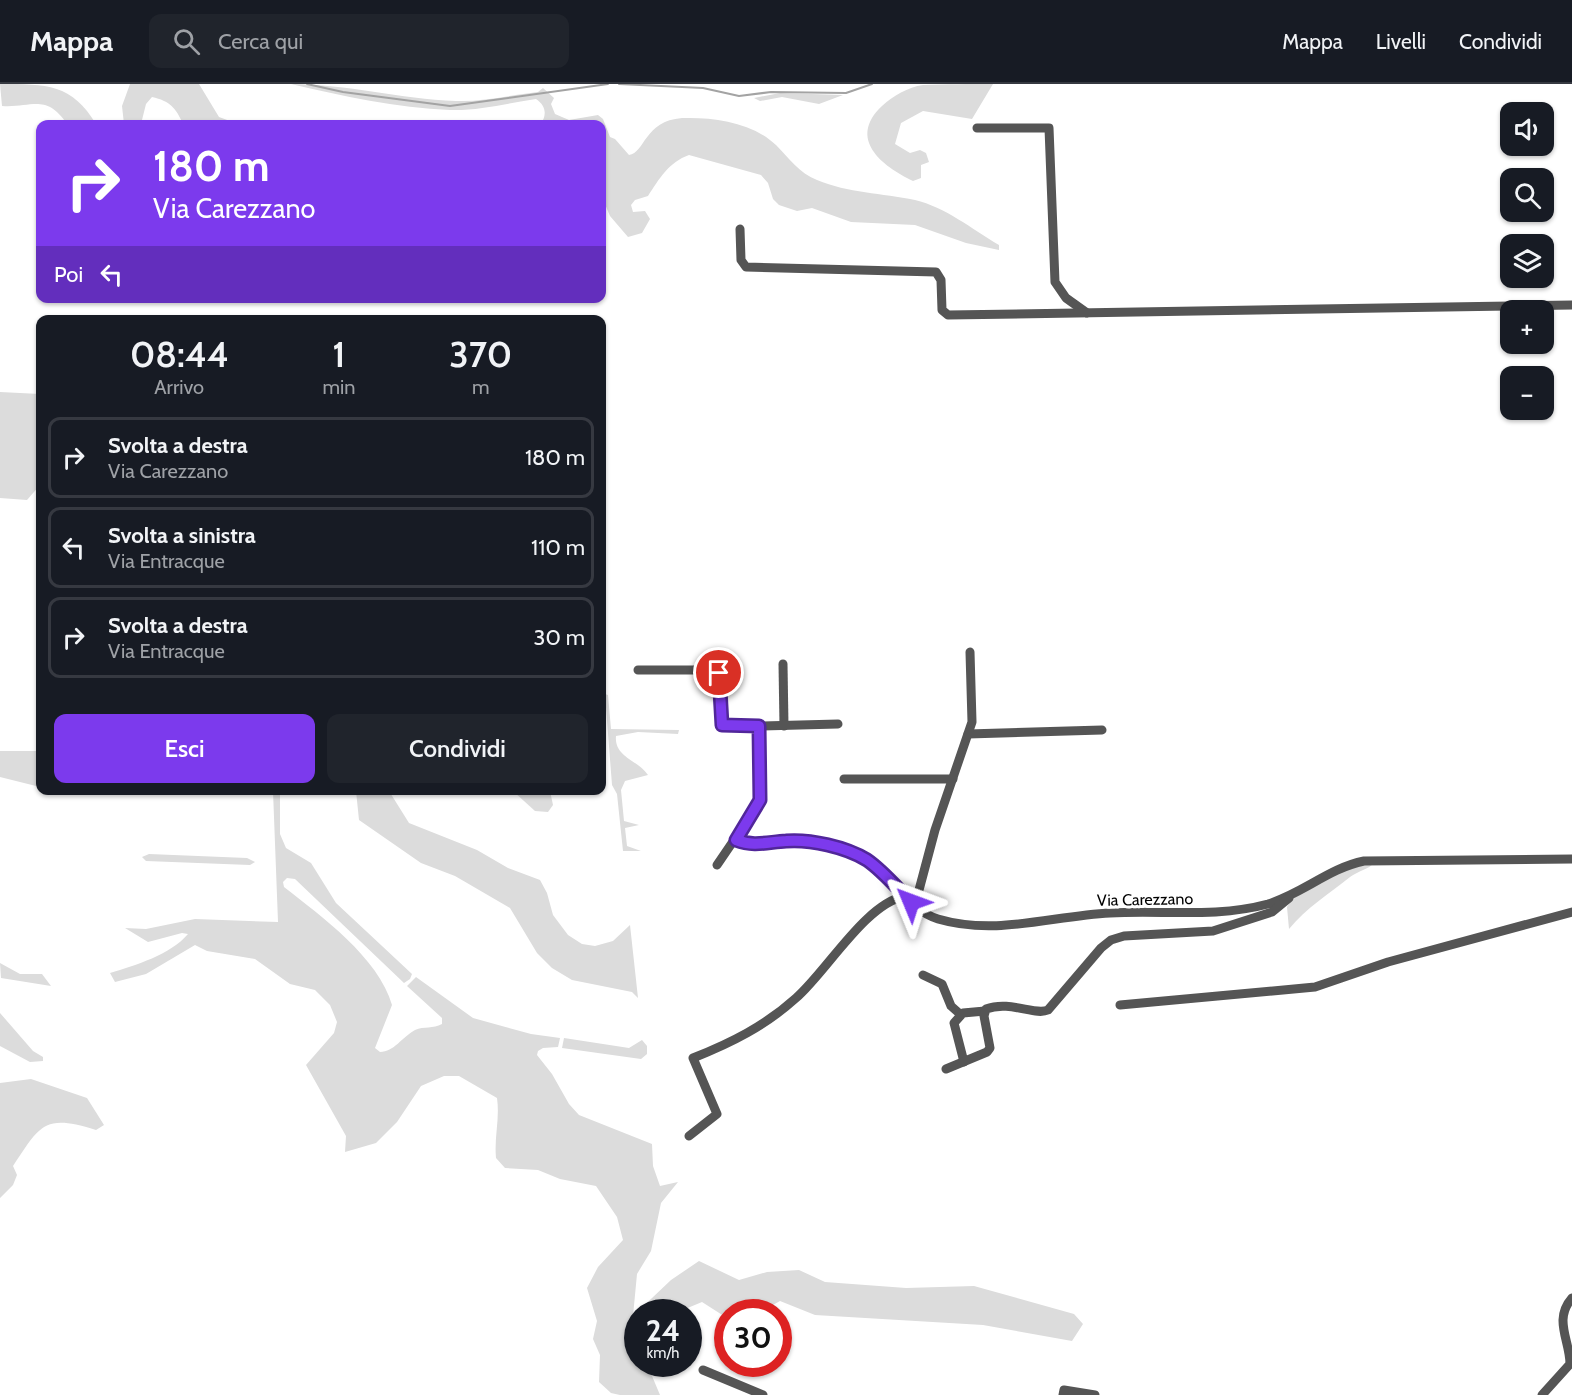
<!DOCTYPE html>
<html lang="it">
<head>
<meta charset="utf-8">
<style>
  :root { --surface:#171b24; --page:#20242c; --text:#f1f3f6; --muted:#9ea1a6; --line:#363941; --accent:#7c3aed }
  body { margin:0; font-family:Cabin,sans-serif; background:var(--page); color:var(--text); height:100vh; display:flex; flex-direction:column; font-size:22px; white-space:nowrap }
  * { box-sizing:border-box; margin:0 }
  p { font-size:20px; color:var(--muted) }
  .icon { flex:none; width:33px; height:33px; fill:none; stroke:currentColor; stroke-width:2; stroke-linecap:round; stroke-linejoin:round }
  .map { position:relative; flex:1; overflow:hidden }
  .details { position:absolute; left:36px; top:231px; width:570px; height:480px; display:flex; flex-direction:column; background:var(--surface); border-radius:12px; box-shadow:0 2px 4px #0004 }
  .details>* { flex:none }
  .top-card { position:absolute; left:36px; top:36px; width:570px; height:183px; border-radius:12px; box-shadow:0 2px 4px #0004; background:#7c3aed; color:#fff; overflow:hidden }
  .buttons { position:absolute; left:1500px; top:18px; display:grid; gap:12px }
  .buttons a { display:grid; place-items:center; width:54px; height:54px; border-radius:12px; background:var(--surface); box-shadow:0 2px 4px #0004; font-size:30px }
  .speed { position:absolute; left:624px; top:1215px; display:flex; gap:12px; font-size:30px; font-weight:700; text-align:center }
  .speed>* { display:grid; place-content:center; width:78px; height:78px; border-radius:50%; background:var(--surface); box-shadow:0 2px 4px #0004; line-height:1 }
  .speed small { font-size:15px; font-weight:400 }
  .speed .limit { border:9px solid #d22; background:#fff; color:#111 }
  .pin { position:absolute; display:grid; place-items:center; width:51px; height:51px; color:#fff; margin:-26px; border:3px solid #fff; border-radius:50%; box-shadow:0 2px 6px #0007 }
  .me { position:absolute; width:66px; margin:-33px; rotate:314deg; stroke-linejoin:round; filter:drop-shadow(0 0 4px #0008) }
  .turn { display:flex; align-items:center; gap:21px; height:126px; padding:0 18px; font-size:27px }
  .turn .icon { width:78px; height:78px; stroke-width:2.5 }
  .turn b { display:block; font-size:42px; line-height:51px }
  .then { display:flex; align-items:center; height:57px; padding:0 18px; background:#0003; gap:12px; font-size:22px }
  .eta { display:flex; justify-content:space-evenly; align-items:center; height:102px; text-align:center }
  .eta b { font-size:36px; font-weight:600; line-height:42px }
  .cta { display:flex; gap:12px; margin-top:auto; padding:12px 18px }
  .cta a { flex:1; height:69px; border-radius:12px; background:var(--accent); color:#fff; font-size:24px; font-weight:600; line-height:69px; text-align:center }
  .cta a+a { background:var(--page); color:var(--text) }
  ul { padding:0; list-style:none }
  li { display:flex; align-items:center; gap:18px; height:81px; margin:0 12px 9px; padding:0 6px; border:3px solid var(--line); border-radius:12px }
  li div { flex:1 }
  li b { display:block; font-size:22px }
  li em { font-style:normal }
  header { display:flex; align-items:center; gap:36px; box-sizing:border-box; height:84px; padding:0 30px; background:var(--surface); border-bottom:2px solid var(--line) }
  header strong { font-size:28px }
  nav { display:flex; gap:33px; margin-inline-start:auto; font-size:21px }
  .search { width:420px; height:54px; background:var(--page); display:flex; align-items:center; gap:15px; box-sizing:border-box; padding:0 21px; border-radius:12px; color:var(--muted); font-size:22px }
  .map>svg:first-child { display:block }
  .green { fill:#dcdcdc }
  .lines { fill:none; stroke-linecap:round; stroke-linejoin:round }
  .stream { stroke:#a3a3a3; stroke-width:2 }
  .minor { stroke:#555; stroke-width:9 }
  .route-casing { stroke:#51269a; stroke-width:15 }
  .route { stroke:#7c3aed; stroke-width:10 }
  .labels { text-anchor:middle; stroke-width:6; stroke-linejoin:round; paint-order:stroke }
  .street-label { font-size:16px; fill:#000; stroke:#fff }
</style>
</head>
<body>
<header>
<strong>Mappa</strong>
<div class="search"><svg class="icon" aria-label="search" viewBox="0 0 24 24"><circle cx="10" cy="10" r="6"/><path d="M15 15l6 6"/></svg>Cerca qui</div>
<nav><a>Mappa</a><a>Livelli</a><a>Condividi</a></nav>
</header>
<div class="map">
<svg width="1572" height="1311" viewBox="0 0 1572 1311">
  <rect width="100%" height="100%" fill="#fff"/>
  <g class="green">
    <path d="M0,0C47,0 72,0 96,40H67C46,9 32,24 2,22Z"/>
    <path d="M130,0H199L219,33L230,37L260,40H183C176,24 170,17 152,13L146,20L141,40H124L122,22Z"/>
    <path d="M291,0C347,0 400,15 456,17C482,18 511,11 538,8L543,4L554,14L551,20L555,30L569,36L598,31L603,35L610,53L615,55L629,71C645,69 644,37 682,34C713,33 752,38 776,61C789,74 799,89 817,96C848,109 882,109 915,116C945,123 972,145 999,161V166L966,159L915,141L851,138L812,124L797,127L779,121L773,115L768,99L761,91L689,71C669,78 659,95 648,112L635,116L631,121L633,128L645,127L650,135L642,149L628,153L610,132L602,113V40H541C547,30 546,22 536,15C508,19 478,27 450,26C397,24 342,12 291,0Z"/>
    <path d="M993,0L972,35L923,27L901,39L895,60L910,69L920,66L926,69L929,78L921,81V94L913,97C882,82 847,55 882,22C893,12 908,3 923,1C945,0 970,0 993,0Z"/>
    <path d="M780,9L843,11L819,20L782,13L760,17L754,14Z"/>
    <path d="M0,308L40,310V401L27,416L0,414Z"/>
    <path d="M605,610L608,611L611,645L679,646L678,650L638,648L616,652C614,673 638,676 648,691L625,697L621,706L624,737L639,741L625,744L627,762L641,767H623L617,710L612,701Z"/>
    <path d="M0,667H40V703L0,693Z"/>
    <path d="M273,707H280V750L286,764L311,779L336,819L412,890L410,895L404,899L295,795L287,794L283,798L284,803C321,832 379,874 392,921L375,964L380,968C394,968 402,953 415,946C424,942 433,945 442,940V934L407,902L416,893L473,934L531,950L560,954L558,963L543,964L538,967L537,971L552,990L569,1020L579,1031L652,1060L653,1082L660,1102L678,1098L661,1119L651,1167L637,1190L633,1232L671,1196L699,1177L739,1196L767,1188L799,1186L825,1198L906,1204L974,1202L1074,1230L1083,1240L1072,1257L983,1241L815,1231L780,1217L760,1228H728L727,1234L702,1218L678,1228H638V1280H647L660,1311H620L611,1309L599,1298L600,1271L593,1255L597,1237L587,1204L598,1183L623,1156L617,1133L596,1102L560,1095L538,1086L505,1084L496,1074C494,1053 500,1035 497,1014L459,992H444L421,1002L397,1038L376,1059L345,1068L346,1052L306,981L334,949L337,938L330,921L315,906L290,900L255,875L207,867L195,861L146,890L115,898L110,889C136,881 170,871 188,850L182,849L148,858L125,844L146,845L195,835L278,838Z"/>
    <path d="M356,707H389L409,739L477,766L508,784L540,796L547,809L553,831L568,851L582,860L595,862L613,857L630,841L638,914L632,908L572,896L552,884L537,869L510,824L455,792L421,779L359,736Z"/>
    <path d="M513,707H550L553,721L548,728L535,727Z"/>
    <path d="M149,770L247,774L255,778L250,781L146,777L142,773Z"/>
    <path d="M1374,779C1369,785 1358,787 1350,793C1330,809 1306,824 1289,845L1287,823C1301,799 1349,784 1374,779Z"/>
    <path d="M0,879L20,890H42L51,902L1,894Z"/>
    <path d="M0,929L33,967L43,973V977L30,978L0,962Z"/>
    <path d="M564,954L629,964L642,956L647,962V970L641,975L562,964Z"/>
    <path d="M31,995L87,1014L104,1041L96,1046C43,1029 40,1042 13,1082L17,1091L13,1101L0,1114V999Z"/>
  </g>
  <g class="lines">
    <g class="stream">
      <path d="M307,0L343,8L450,22L608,0"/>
      <path d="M619,0L703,4L739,12L771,8L846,9L872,0"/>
    </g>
    <g class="minor">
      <path d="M977,44H1049L1055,198L1066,214L1087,229"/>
      <path d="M740,145L741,176L746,183L936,188L941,196L942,226L948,231L1572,221"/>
      <path d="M783,580L784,642"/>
      <path d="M638,586H716L720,592L722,641L759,642"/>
      <path d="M968,650L1102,646"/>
      <path d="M844,695H953"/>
      <path d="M736,756C755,764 770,757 790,757C811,757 832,763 852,769C887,780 902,824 938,835C996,852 1051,832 1110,829C1163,826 1216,834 1268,820C1302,810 1329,784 1364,777L1572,775"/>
      <path d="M717,781L760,718L759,642L838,640"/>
      <path d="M915,821L935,746L972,638L970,568"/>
      <path d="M923,891L942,900L951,922L960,930"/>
      <path d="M1120,921L1315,903L1388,878L1572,828"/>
      <path d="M964,978L954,939L963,929L985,927"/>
      <path d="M946,985L987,968L990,964L984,932L986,925C1010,916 1035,932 1048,926L1101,864L1111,856L1124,852L1213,847L1272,828L1289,814"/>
      <path d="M689,1052L717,1030L693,974C731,959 765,942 796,914C827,887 865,820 905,812"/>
      <path d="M703,1286L763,1311"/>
      <path d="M1063,1311L1064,1306L1095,1311"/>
      <path d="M1542,1311L1570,1280C1570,1256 1553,1236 1572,1214"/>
    </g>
  </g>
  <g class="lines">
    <defs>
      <path id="route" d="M719,589L722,641L759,642L760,716L736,756C754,763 768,758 786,757C810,755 846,763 867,776C883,787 897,804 911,818"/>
    </defs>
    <use href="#route" class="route-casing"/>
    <use href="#route" class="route"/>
  </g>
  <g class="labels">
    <g class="street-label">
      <text transform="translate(1145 815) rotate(-1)" y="6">Via Carezzano</text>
    </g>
  </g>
</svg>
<div class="buttons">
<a><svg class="icon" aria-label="sound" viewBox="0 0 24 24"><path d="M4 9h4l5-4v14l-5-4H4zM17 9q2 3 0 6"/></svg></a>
<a><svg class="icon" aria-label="search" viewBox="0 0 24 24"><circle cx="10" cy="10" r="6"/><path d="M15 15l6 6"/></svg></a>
<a><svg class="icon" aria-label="layers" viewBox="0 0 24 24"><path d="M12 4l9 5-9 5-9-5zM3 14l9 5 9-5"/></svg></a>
<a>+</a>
<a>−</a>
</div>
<div class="speed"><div>24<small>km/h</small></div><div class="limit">30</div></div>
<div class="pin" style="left:719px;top:589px;background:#d93025"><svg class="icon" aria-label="arrive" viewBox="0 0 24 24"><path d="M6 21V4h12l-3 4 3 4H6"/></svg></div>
<svg class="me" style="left:911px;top:818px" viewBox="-20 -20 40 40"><path d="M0-17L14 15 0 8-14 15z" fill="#7c3aed" stroke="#fff" stroke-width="4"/></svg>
<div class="top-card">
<div class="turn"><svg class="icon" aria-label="right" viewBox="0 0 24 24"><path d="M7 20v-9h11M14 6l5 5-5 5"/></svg><div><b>180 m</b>Via Carezzano</div></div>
<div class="then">Poi<svg class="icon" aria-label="left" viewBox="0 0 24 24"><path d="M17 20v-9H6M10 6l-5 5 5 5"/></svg></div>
</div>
<section class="details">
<div class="eta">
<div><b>08:44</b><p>Arrivo</p></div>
<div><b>1</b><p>min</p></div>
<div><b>370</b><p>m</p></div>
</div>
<ul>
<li><svg class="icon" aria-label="right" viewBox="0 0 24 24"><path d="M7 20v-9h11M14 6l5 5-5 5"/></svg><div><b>Svolta a destra</b><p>Via Carezzano</p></div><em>180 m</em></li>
<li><svg class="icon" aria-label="left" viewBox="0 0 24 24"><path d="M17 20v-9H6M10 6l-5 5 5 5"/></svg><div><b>Svolta a sinistra</b><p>Via Entracque</p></div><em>110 m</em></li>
<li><svg class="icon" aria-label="right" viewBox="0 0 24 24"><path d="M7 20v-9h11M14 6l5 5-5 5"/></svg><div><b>Svolta a destra</b><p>Via Entracque</p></div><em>30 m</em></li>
</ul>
<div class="cta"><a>Esci</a><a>Condividi</a></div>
</section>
</div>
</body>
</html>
